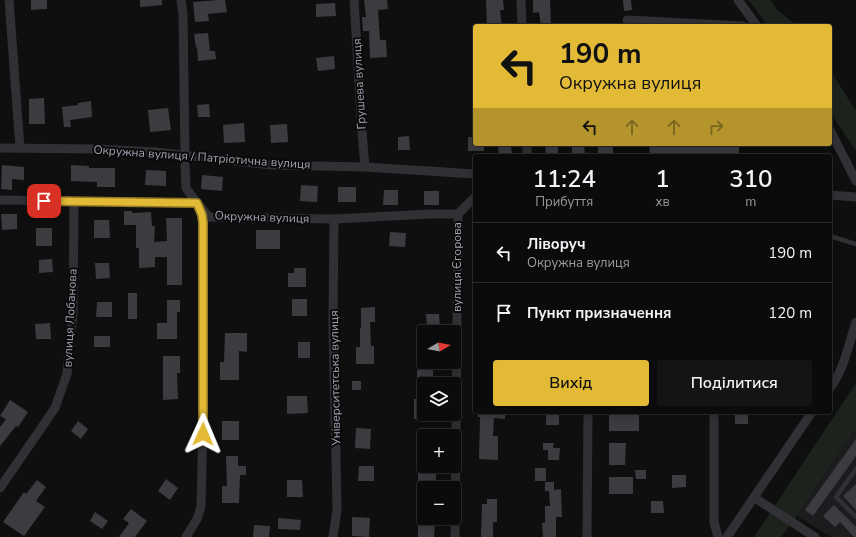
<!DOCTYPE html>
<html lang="uk">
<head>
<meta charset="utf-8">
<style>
  :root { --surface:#0b0b0c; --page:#141415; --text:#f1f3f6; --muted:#9a9b9d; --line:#2b2b2d; --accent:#e2ba36 }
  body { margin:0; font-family:"Nunito Sans",sans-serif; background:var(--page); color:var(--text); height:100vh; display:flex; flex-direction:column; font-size:15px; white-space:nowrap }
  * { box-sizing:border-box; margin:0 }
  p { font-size:13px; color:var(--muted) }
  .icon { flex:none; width:22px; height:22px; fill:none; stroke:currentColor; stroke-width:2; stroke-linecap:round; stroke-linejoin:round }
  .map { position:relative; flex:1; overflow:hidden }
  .drawer { position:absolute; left:473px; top:154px; width:359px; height:260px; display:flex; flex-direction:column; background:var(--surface); border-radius:4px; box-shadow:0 2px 10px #0003,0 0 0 1px var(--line) }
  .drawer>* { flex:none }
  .hud { position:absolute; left:473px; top:24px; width:359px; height:122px; border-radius:4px; box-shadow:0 2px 10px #0003,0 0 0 1px var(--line); background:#e2ba36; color:#111; overflow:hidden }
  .needle { width:26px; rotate:80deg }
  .fabs { position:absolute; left:417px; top:325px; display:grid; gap:8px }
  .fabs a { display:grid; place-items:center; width:44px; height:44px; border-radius:4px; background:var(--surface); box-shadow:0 2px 10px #0003,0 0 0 1px var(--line); font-size:20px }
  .pin { position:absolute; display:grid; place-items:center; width:34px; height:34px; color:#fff; margin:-17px; border-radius:8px; box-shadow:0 2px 6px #0006 }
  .me { position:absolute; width:44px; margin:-22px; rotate:1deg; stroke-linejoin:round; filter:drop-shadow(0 0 3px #0008) }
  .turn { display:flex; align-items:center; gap:14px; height:84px; padding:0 20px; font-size:18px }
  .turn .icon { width:52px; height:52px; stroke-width:2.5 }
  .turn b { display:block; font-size:28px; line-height:34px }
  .lanes { display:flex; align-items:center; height:38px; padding:0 20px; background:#0003; justify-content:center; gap:20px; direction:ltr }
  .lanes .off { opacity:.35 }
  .eta { display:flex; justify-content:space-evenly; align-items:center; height:68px; text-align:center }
  .eta b { font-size:24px; font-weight:600; line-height:28px }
  .primary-button { display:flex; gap:8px; margin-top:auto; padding:8px 20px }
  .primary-button a { flex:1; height:46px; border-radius:4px; background:var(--accent); color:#111; font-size:16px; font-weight:600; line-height:46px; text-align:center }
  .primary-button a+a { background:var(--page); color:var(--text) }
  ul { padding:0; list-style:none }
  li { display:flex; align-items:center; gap:12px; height:60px; padding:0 20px; border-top:1px solid var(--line) }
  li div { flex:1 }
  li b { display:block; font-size:15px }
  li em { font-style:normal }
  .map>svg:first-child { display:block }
  .built { fill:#1c1b1d }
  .green { fill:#1c231d }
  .building { fill:#3c3c40 }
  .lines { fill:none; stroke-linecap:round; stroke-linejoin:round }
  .lane { stroke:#313135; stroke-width:4.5 }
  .street { stroke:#313135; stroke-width:9 }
  .route-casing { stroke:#937923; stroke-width:10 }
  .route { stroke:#e2ba36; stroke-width:7 }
  .labels { text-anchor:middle; stroke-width:4; stroke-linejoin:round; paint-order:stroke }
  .street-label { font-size:12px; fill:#a1a4b0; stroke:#0a0a0b }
</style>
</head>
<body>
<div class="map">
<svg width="856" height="537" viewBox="0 0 856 537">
  <rect width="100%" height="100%" fill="#0f0f10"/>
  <path class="built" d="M856,428V537H831L797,516Z"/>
  <g class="green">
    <path d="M749,0H770L777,10L794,23L796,26H768Z"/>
    <path d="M830,70L856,111V151L830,112Z"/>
    <path d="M856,383V428L797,516L781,537H754Z"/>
  </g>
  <g class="building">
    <path d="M31,0H47V9L31,10Z"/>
    <path d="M140,0H162V5L140,7Z"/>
    <path d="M219,0H225L227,12L208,14L209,21L195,22L193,2Z"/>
    <path d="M364,0H387L388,9L378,10L380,40H386L387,57L370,58L369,31H363L362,17H366Z"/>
    <path d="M486,0H503L504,10H500L502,26H487Z"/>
    <path d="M533,0H550L551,26H541L539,12L533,13Z"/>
    <path d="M623,0H631L632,10L624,11Z"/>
    <path d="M335,3L336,16L316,17V4Z"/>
    <path d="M208,33L210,51H215L216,59L198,61L197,47L196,48L194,34Z"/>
    <path d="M334,56L335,69L318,71L316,58Z"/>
    <path d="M44,98L45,124H29V99Z"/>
    <path d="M91,101L92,117L70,120L71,127H64L62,107L78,105V103Z"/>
    <path d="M209,104L210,117H198L197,105Z"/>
    <path d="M168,108L171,130L150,132L148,110Z"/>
    <path d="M244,123L245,142L224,143L223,125Z"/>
    <path d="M287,124L288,142L271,143L270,125Z"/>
    <path d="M409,136L410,150H398V137Z"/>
    <path d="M468,137H475V144H484V151H468Z"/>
    <path d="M511,144L512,156H499L498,146Z"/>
    <path d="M545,144H558V156H546Z"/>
    <path d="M572,144H584L585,156H572Z"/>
    <rect x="598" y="144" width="15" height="12"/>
    <path d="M649,144H690V147H739V156H650Z"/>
    <path d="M2,165L24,167V180L12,179V190L1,189Z"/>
    <path d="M71,165L89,166V168H115V187H97V182L71,181Z"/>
    <path d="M146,170L166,171V186L145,185Z"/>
    <path d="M202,175L223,177L222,191L201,189Z"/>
    <path d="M301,185L318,186L317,202L300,201Z"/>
    <rect x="338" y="187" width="18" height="15"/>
    <path d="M384,190H398V205H383Z"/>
    <rect x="424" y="191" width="15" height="14"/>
    <path d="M124,211H132V213L151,212L152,226H155L154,242L167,241L166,218H182V285H167V257H155V267L139,268V248H136V225H124Z"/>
    <path d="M1,214H17V229L2,230Z"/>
    <path d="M94,220H109L110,238H94Z"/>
    <rect x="36" y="228" width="16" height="18"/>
    <rect x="256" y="230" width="24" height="19"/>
    <path d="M390,232L406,233L405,247L389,246Z"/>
    <path d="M52,259L53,272L39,273V260Z"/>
    <path d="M95,263H109L110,278L96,279Z"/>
    <path d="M294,268H306V287H288V273H294Z"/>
    <rect x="128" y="293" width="9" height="26"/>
    <rect x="292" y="299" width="15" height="17"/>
    <path d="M167,300H180V312H177V339H157V323H167Z"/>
    <path d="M97,302H112V317H96Z"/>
    <path d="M375,307V322H370L371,346H374V364H356V347H360V328H361V308Z"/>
    <path d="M426,314H439L440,328H427Z"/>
    <path d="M50,323L51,339H36L35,324Z"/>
    <path d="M225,333H247V352L239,351V380H220V362H224Z"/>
    <rect x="94" y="336" width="16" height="11"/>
    <rect x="298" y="342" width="12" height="16"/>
    <path d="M163,356H180V373H177L178,399L163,400Z"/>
    <path d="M417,370H433V384L417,385Z"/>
    <rect x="352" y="381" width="9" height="9"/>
    <path d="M287,396H307L308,413L287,414Z"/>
    <rect x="414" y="399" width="10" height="20"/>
    <path d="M10,400L28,412L18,427L16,426L0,446V427L6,419L0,416Z"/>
    <path d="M478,412H505V419L494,418L493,436H498V460L479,459L480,417H478Z"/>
    <rect x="546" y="412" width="13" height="13"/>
    <rect x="609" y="412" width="30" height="19"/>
    <rect x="735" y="412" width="13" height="12"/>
    <path d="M78,421L88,429L81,439L71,431Z"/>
    <rect x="222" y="421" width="17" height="19"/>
    <path d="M356,428L371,429L370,449L355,448Z"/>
    <path d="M856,439V456L813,516L805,510Z"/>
    <path d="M543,443H554L553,448H560L559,460H548V450H543Z"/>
    <path d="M609,443H626L625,465H609Z"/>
    <path d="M226,456H238V466H246V475H240L239,503H222V486H227Z"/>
    <path d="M418,462H424V466H436V484H424V523H435L434,537H418Z"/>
    <path d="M359,466H374V481H358Z"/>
    <rect x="535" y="468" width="11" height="13"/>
    <path d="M635,470H646V479H636Z"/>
    <path d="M672,475H686V487L672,488Z"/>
    <rect x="609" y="477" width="24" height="17"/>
    <path d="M166,479L178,488L170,500L158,491Z"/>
    <path d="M37,480L46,487L36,501L45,507L24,536L3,522L24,492L26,494Z"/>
    <path d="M287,480H302L303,497H287Z"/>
    <path d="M545,482H554V490L561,489L562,517H556V537H543L542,523H545V506H550L549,491H545Z"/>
    <path d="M856,484V510L843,496Z"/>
    <path d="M487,499H497V522H493V537H481L482,504H487Z"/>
    <path d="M651,501H663L664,513H651Z"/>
    <path d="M834,505L856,527V537H854L840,522L835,527L823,516Z"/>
    <path d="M131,509L147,521L135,537H119L129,523L123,519Z"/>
    <path d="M95,512L108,521L102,529L90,521Z"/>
    <path d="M352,517L370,518L369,537L352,536Z"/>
    <path d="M278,518L301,520L300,530L278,529Z"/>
    <path d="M254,525L270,526L269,537H253Z"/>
  </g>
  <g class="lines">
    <g class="lane">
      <path d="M830,236L856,244"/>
      <path d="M856,469L836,497L856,517"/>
    </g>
    <g class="street">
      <path d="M9,0L20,148"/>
      <path d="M181,0L183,14L185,156"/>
      <path d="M354,0L362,132L365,167"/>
      <path d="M521,0L522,26"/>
      <path d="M738,0L757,26"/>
      <path d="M627,20L743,26"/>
      <path d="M830,130L856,181"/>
      <path d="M527,144V156"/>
      <path d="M0,148L97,149L155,152L271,165L365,167L475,174"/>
      <path d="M185,165L186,188L197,203L202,215L203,223V420L201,507L197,519L186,537"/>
      <path d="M830,195L856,197"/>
      <path d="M0,200L197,203L209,217L334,219L430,214H458"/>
      <path d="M830,388C844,370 849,343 856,322"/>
      <path d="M714,412V522L718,537"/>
      <path d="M0,488L55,408L67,374L73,313L74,202"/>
      <path d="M755,498L815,537"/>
      <path d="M333,537L337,510L336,457L333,324L334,219"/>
      <path d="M455,537L458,214L475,197"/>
      <path d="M587,537L588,412"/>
      <path d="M727,537L812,412"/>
    </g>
  </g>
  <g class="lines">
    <defs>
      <path id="route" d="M44,201L197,203L202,215L203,223V434"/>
    </defs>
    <use href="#route" class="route-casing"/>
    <use href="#route" class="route"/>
  </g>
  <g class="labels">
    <g class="street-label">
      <text transform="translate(359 84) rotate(-93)" y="4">Грушева вулиця</text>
      <text transform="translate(202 157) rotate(4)" y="4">Окружна вулиця / Патріотична вулиця</text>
      <text transform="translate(262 217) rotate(2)" y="4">Окружна вулиця</text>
      <text transform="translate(457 267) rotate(-90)" y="4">вулиця Єгорова</text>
      <text transform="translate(70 318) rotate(-87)" y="4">вулиця Лобанова</text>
      <text transform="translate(335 378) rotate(-91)" y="4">Університетська вулиця</text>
    </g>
  </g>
</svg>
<div class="fabs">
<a><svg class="needle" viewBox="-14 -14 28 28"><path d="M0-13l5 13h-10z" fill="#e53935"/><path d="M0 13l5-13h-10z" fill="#9a9b9d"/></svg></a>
<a><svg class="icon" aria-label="layers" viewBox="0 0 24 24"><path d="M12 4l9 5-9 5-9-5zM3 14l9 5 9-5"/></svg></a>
<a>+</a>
<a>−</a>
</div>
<div class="pin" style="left:44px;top:201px;background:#d93025"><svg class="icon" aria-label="arrive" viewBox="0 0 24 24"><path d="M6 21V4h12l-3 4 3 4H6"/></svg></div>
<svg class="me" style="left:203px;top:434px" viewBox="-20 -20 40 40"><path d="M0-17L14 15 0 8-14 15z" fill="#e2ba36" stroke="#fff" stroke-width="4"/></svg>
<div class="hud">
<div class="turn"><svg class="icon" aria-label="left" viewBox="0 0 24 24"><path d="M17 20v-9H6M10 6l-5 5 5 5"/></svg><div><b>190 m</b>Окружна вулиця</div></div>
<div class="lanes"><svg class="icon" aria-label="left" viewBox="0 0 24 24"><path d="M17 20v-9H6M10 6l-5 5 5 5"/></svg><svg class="icon off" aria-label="ahead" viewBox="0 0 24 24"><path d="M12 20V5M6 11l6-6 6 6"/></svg><svg class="icon off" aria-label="ahead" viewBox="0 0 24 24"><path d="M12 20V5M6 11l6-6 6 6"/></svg><svg class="icon off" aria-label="right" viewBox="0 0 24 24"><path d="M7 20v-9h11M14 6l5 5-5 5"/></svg></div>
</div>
<section class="drawer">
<div class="eta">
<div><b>11:24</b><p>Прибуття</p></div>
<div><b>1</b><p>хв</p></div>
<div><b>310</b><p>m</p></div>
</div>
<ul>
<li><svg class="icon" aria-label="left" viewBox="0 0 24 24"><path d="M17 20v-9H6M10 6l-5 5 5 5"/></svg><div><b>Ліворуч</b><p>Окружна вулиця</p></div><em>190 m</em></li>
<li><svg class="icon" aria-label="arrive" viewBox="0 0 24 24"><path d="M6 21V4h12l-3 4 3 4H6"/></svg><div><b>Пункт призначення</b></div><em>120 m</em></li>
</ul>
<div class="primary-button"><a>Вихід</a><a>Поділитися</a></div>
</section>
</div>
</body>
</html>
